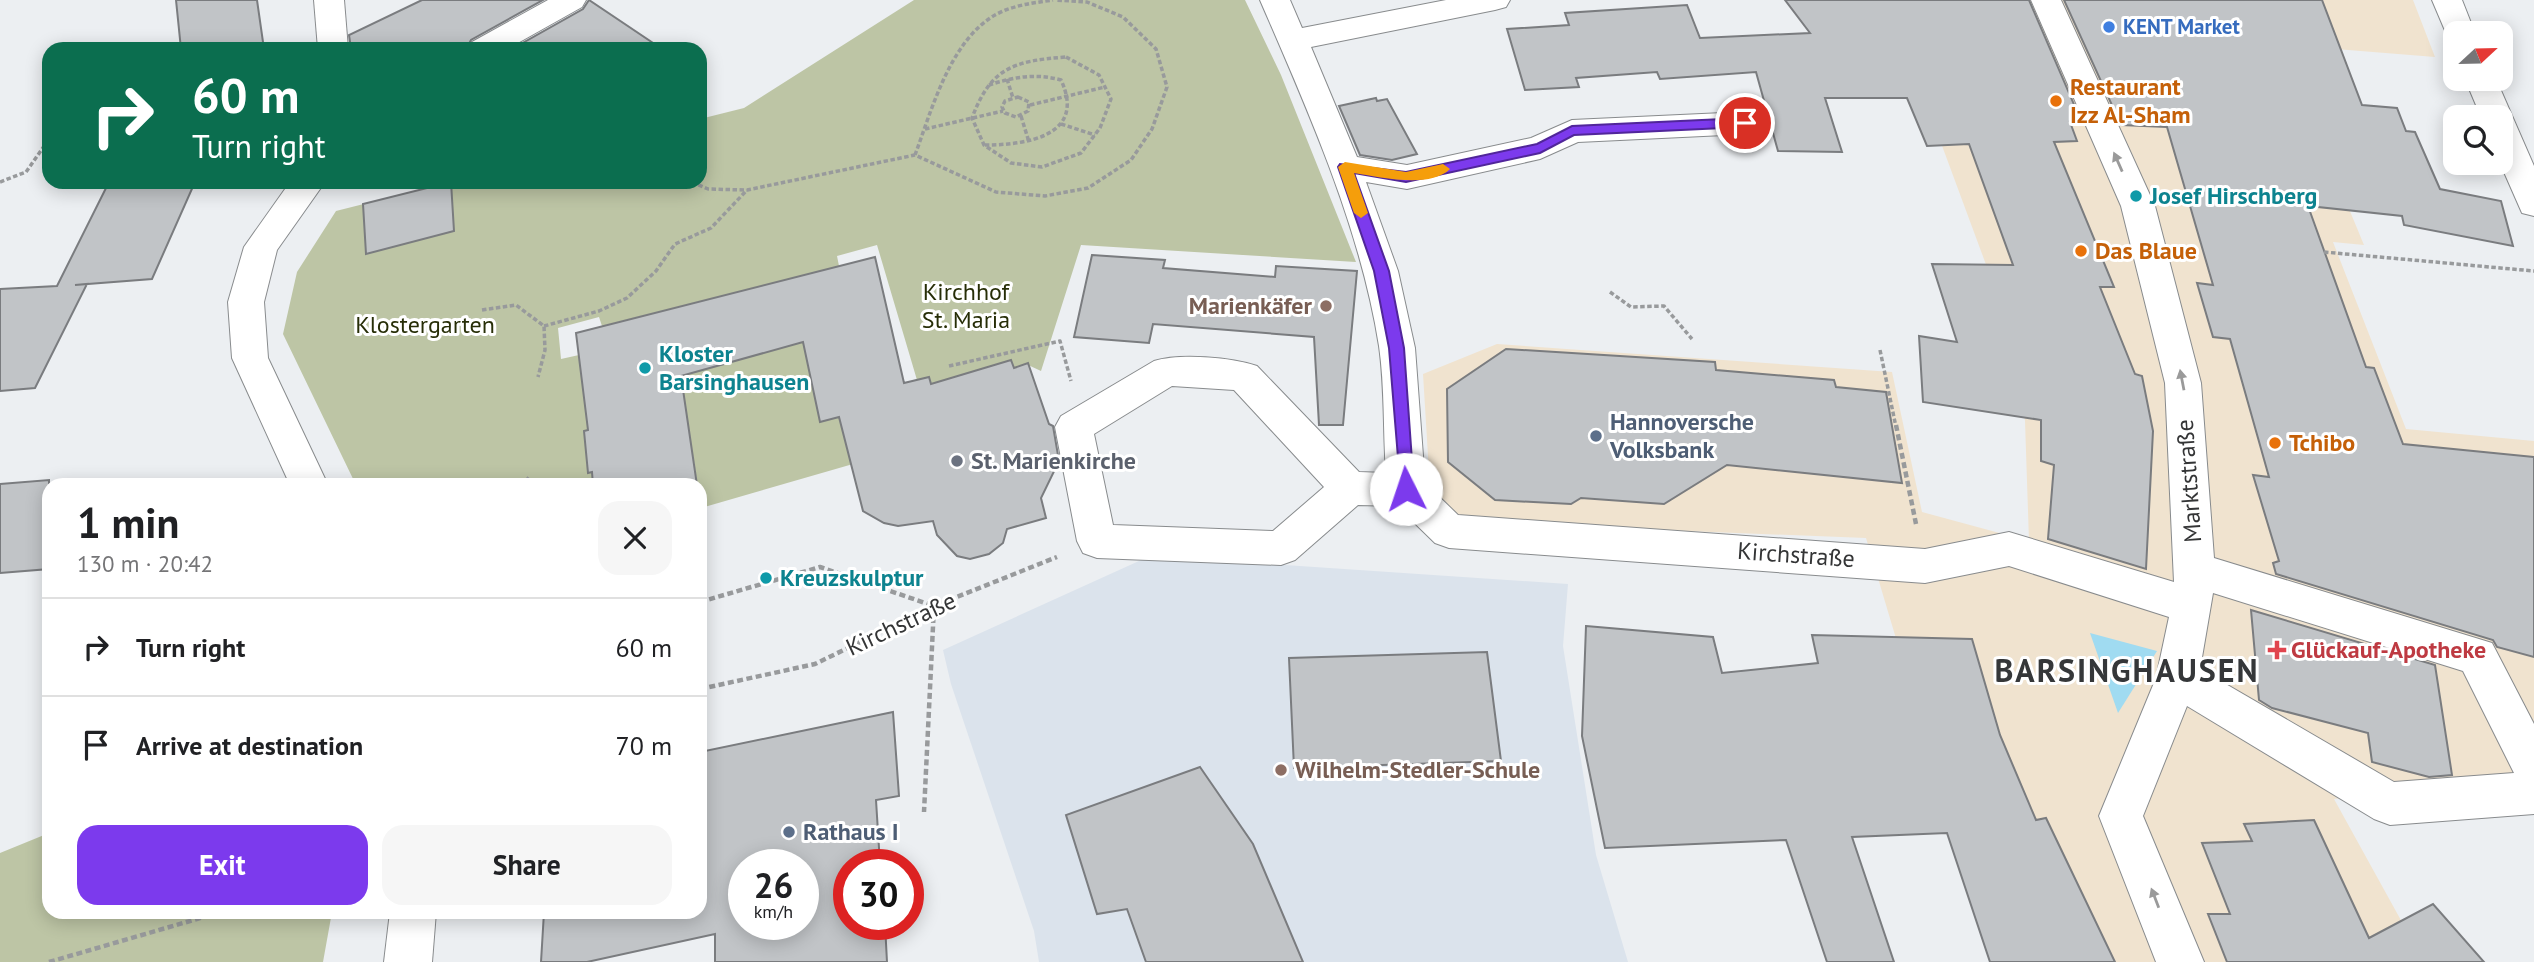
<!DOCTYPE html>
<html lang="en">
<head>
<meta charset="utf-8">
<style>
  :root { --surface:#fff; --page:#f6f6f6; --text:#202124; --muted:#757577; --line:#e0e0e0; --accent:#7c3aed }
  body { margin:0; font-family:"PT Sans",sans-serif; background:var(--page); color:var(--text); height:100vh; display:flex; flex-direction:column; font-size:26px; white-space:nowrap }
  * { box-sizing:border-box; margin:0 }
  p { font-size:23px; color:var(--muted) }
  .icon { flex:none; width:38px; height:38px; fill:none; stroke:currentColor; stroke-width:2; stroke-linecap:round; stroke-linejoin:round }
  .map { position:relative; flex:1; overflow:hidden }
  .drawer { position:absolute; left:42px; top:478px; width:665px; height:441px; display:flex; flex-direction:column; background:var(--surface); border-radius:21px; box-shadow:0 4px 18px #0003 }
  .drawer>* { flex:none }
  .guide { position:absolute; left:42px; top:42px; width:665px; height:147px; border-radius:21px; box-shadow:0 4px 18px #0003; background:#0b6e4f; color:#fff; overflow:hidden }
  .needle { width:46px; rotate:68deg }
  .controls { position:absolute; left:2443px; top:21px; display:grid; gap:14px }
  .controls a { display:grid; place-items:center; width:70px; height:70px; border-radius:14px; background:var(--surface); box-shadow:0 4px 18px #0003; font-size:35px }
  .speed { position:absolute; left:728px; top:849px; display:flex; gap:14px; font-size:35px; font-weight:700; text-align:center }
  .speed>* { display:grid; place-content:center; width:91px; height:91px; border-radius:50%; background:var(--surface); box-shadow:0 4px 18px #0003; line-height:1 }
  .speed small { font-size:18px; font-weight:400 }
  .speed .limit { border:10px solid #d22; background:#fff; color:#111 }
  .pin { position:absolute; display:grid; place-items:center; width:60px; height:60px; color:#fff; margin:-30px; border:4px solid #fff; border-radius:50%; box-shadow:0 2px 7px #0007 }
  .me { position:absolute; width:77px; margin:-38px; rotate:356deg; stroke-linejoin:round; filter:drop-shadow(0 0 5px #0008) }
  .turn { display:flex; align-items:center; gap:24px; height:147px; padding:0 35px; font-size:32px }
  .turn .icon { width:91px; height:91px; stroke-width:2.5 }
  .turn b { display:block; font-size:49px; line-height:60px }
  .round { display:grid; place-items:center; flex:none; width:74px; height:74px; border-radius:21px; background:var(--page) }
  .headline { display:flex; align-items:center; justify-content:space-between; height:119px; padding:0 35px }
  h1 { font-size:42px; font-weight:700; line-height:52px }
  .primary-button { display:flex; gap:14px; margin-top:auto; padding:14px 35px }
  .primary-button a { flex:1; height:80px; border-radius:21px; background:var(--accent); color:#fff; font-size:28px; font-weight:700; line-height:80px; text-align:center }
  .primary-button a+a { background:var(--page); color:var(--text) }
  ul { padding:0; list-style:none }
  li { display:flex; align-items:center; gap:21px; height:98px; padding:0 35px; border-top:2px solid var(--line) }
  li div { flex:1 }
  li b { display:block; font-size:26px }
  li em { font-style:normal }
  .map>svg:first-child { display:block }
  .commercial { fill:#f0e3cf }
  .built { fill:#dbe3ec }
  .green { fill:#bdc5a5 }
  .water { fill:#a0dbf1 }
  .building { fill:#c1c4c7; stroke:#7a7c7f; stroke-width:2; fill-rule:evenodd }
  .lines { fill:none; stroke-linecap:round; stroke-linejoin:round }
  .minor-casing { stroke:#888b8d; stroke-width:2 }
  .path-far1 { stroke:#989a9c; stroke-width:3.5; stroke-dasharray:4.5 2.5; stroke-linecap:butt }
  .path { stroke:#989a9c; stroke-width:4.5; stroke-dasharray:6 3.5; stroke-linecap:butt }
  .minor { fill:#fff; fill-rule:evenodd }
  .oneway { fill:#9a9a9a }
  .route { fill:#7c3aed; stroke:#51269a; stroke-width:2 }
  .slow { fill:#f59e0b }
  .shop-dot { fill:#3f7fe0; stroke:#fff; stroke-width:2.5 }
  .food-dot { fill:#e8710a; stroke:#fff; stroke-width:2.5 }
  .culture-dot { fill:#0f9aa8; stroke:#fff; stroke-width:2.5 }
  .education-dot { fill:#8d6e63; stroke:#fff; stroke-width:2.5 }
  .service-dot { fill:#5c6f8a; stroke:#fff; stroke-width:2.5 }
  .worship-dot { fill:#6b7280; stroke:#fff; stroke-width:2.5 }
  .health-dot { fill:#e0444e; stroke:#fff; stroke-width:2.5 }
  .labels { text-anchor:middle; stroke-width:6; stroke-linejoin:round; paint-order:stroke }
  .far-shop-label { font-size:21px; font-weight:bold; fill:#366cbe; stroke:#fff; text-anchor:start }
  .food-label { font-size:24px; font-weight:bold; fill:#c56008; stroke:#fff; text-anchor:start }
  .culture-label { font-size:24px; font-weight:bold; fill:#0d838f; stroke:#fff; text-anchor:start }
  .park-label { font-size:24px; fill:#272e07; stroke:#fff }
  .education-label { font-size:24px; font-weight:bold; fill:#785e54; stroke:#fff; text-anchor:end }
  .service-label { font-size:24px; font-weight:bold; fill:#4e5e75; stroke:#fff; text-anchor:start }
  .worship-label { font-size:24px; font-weight:bold; fill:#5b616d; stroke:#fff; text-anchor:start }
  .street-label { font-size:24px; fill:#343536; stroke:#fff }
  .health-label { font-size:24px; font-weight:bold; fill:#be3a42; stroke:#fff; text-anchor:start }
  .district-label { font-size:32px; font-weight:bold; letter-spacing:2px; fill:#353739; stroke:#fff }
</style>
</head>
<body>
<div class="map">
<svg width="2534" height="962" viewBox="0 0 2534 962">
  <rect width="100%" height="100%" fill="#eceff2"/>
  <path class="commercial" d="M1884,0H2413L2435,57L2274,44L2323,146L2364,245L2333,242L2406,429L2534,441V779L2410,788L2334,799L2424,962H2010L1912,692L1866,538L1432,521L1423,374L1497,344L1892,372L1922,512L2029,541L2025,421L2015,343L1897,24Z"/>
  <path class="built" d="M1150,556L1568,584L1563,646L1596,855L1628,962H1039L1034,931L951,684L943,650Z"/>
  <g class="green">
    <path d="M914,0H1245L1281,75L1356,262L1081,245L1041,371L1026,364L1014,368L1011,360L1001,363L1004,370L933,390L928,377L917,380L877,245L837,256L839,266L602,326L599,317L558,328L561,359L579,355L588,430L584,432L588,473L592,472L593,485H356L283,334L297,272L336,211L451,182H700V119L744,108Z"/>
    <path d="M803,342L820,422L846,415L853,464L701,508L681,376Z"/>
    <path d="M49,833V912H332L323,962H0V853Z"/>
  </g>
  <path class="water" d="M2090,633L2157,651L2118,713Z"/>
  <g class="building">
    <path d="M176,0H257L264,49H181Z"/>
    <path d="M422,0H543L471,40L466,49H351L349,35Z"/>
    <path d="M589,0L662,49H512L583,9Z"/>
    <path d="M1785,0H2029L2082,123L2070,122L2077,141L2054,142L2114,287H2100L2135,374L2142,376L2153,431L2146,569L2048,539L2054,465L2041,461V420L1923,402L1919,336L1957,342L1932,264L2013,265L1969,144L1927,146L1907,98H1825L1842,152L1778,151L1756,72L1660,79L1657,72L1576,78L1579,87L1525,90L1507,29L1569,25L1565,13L1687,5L1700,38L1810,33Z"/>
    <path d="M2064,0H2322L2362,105L2397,108L2406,131L2415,132L2440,189L2501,201L2513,246L2404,225L2402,216L2308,206L2366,367L2374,368L2403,444L2534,457V657L2497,647L2493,640L2276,574L2273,563L2279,561L2253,475L2269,477L2230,339L2213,337L2197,283L2213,285L2167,127L2121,125Z"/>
    <path d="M1376,98L1377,101L1387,99L1417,154L1392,160L1360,155L1339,106Z"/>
    <path d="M109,182H195L152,279L75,285L87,284L35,388L0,391V289L57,286Z"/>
    <path d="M451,182L454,231L366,254L363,204Z"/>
    <path d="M1092,255L1165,260L1163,268L1275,277L1276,266L1357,271L1343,425H1319L1314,337L1153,324L1149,343L1074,337Z"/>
    <path d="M875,257L904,383L929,377L931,384L1011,360L1014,368L1028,363L1049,424L1053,426L1059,461L1041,498L1046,518L1007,529L1003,543L989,554L970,559L957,556L937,535L933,521L898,526L884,523L863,511L839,417L820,422L803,342L681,376L697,485H593L592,472L588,473L584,431L588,430L576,333Z"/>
    <path d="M1506,349L1715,362L1716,370L1834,380L1836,387L1886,392L1902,483L1727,465L1664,504L1581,498L1571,504L1495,500L1448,462L1447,389Z"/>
    <path d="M49,480V569L0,573V484Z"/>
    <path d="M2251,610L2435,665L2452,775L2429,777L2372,762L2368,733L2272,708L2259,700Z"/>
    <path d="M1586,626L1713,637L1722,673L1818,663L1812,635L1972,639L2000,735L2036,820L2046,818L2115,962H1990L1947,833L1852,837L1894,962H1827L1786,840L1605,848L1582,736Z"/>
    <path d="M1487,652L1501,761L1294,768L1289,658Z"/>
    <path d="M893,712L899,796L876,800L880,864H849V924H885L887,962H715V934L587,962H541L544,912H700V752ZM744,864H803V924H744Z"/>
    <path d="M1200,767L1253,844L1303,962H1146L1127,909L1097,914L1066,815Z"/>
    <path d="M2314,820L2369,938L2433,904L2484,962H2227L2208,914H2230L2202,843L2252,841L2244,824Z"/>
  </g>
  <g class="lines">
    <defs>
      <g id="minor">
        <path d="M314,0H344L348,49H318Z"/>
        <path d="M548,0H586L582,7L507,49H468L472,42Z"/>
        <path d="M1260,0H1290L1302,28L1446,0H1510L1506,7L1495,10L1311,47L1357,157L1407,165L1531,138L1572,120L1745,112L1756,115L1761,123L1756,131L1745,134L1578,142L1540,159L1407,189L1366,182L1398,271L1415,348L1425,483L1458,515L1925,549L2009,532L2174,582L2165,383L2121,206L2031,0H2061L2155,206L2201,383L2214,558L2492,643L2534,724V814L2390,825L2374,819L2187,706L2143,816L2204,962H2156L2099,816L2156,678L2169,617L2009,566L1925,583L1449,548L1435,543L1397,506L1358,505L1295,560L1281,565L1097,558L1083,553L1077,541L1055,427L1061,416L1154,361C1179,353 1232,357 1257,366L1359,472L1386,473C1383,431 1385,387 1379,346C1360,226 1308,111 1260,0ZM1172,386L1234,390L1324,487L1273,531L1113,525L1094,434ZM2213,593L2463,671L2514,773L2394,782L2200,669Z"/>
        <path d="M2432,0H2462L2475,33H2455V42L2449,40Z"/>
        <path d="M2465,79H2496L2534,166V216L2522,213L2500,163L2501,117H2481Z"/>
        <path d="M290,182H325L277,250L264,302L268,358L328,485H290L232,358L228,302L244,247Z"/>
        <path d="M390,912H436L432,962H384Z"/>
      </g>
    </defs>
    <use href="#minor" class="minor-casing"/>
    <g class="path-far1">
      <path d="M1066,57L1099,75L1111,99L1100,128L1081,153L1042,167L1011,163L984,145L972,118C991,67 1014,61 1066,57Z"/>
      <path d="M1007,79L1013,98"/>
      <path d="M1018,97L1029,102L1028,111L1016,117L1005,113L1002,107L1005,101Z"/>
      <path d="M1030,105L1105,87"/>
      <path d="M1021,116L1029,142"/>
      <path d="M1061,124L1095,135"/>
      <path d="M925,129L1003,111"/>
      <path d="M985,145C1026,145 1087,136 1061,80C1035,73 1014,77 989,85"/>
      <path d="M915,155C932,109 950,41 995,15C1013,5 1033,3 1053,0"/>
      <path d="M0,182L26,172L49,139"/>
      <path d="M692,182L708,189L747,190L915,155L996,192L1045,196L1088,188L1131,160L1152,129L1167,87L1156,49L1123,17L1087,2L1055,0"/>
      <path d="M2324,252L2534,271"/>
      <path d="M1610,292L1631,307L1664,306L1692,339"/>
      <path d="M482,310L516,305L544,326L545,350L538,377"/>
      <path d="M544,326L599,311L627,298L656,271L675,244L711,228L747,190"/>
      <path d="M1880,350L1896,427"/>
      <path d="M949,366L1060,341L1071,381"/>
    </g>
    <g class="path">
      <path d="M1896,425L1916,524"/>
      <path d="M526,478L535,485"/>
      <path d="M700,602L820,567L934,606L924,812"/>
      <path d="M700,689L815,664L934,606L1057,557"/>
      <path d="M49,962L221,912"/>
    </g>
    <use href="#minor" class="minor"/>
  </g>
  <defs><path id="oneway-solid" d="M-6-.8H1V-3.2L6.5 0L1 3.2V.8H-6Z" transform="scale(1.75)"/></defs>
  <g class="oneway">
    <use href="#oneway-solid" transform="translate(2118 162) rotate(-114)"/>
    <use href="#oneway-solid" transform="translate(2182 380) rotate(-101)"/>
    <use href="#oneway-solid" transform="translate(2155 898) rotate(-111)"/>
  </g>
  <path class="route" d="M1745,118L1752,123L1745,127L1574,135L1540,153L1406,182L1354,173L1389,271L1404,348L1414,489L1412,494H1401L1389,348L1374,271L1338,167L1340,164L1406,172L1537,144L1572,126Z"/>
  <path class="slow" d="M1345,162L1406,172L1443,164L1450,169C1430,189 1379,177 1354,173L1368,213L1361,218L1354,213L1338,167Z"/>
  <circle class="shop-dot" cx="2109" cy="27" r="7"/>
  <g class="food-dot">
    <circle cx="2056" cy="101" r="7"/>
    <circle cx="2081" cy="251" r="7"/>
    <circle cx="2275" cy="443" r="7"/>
  </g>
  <g class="culture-dot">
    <circle cx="2136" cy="196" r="7"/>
    <circle cx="645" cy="368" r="7"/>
    <circle cx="766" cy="578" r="7"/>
  </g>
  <g class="education-dot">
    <circle cx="1326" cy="306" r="7"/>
    <circle cx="1281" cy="770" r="7"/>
  </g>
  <g class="service-dot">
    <circle cx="1596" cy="436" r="7"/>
    <circle cx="789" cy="832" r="7"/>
  </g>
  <circle class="worship-dot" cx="957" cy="461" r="7"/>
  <path class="health-dot" d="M2273.5 639.5h7v7h7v7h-7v7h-7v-7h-7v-7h7z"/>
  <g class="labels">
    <g class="far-shop-label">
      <text x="2123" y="34">KENT Market</text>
    </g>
    <g class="food-label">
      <text x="2070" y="95">Restaurant<tspan x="2070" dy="28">Izz Al-Sham</tspan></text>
      <text x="2095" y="259">Das Blaue</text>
      <text x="2289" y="451">Tchibo</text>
    </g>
    <g class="culture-label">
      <text x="2150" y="204">Josef Hirschberg</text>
      <text x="659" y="362">Kloster<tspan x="659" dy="28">Barsinghausen</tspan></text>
      <text x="780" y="586">Kreuzskulptur</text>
    </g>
    <g class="park-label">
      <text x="966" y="300">Kirchhof<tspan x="966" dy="28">St. Maria</tspan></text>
      <text x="425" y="333">Klostergarten</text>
    </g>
    <g class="education-label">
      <text x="1312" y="314">Marienkäfer</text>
      <text x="1295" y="778" text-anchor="start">Wilhelm-Stedler-Schule</text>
    </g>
    <g class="service-label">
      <text x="1610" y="430">Hannoversche<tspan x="1610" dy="28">Volksbank</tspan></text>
      <text x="803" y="840">Rathaus I</text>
    </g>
    <g class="worship-label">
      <text x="971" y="469">St. Marienkirche</text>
    </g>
    <g class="street-label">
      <text transform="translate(2189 481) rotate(-94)" y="8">Marktstraße</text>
      <text transform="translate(1796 555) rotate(4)" y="8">Kirchstraße</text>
      <text transform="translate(901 624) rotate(-25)" y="8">Kirchstraße</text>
    </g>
    <g class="health-label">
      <text x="2291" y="658">Glückauf-Apotheke</text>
    </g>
    <g class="district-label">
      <text x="2127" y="682">BARSINGHAUSEN</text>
    </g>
  </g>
</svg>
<div class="controls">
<a><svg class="needle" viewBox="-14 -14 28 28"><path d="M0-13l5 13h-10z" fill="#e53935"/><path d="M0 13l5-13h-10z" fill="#757577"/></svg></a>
<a><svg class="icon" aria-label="search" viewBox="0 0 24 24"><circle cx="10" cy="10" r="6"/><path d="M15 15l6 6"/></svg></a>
</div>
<div class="speed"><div>26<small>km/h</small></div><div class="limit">30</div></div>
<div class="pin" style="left:1745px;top:123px;background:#d93025"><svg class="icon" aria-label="arrive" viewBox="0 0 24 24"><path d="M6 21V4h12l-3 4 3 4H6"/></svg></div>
<svg class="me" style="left:1406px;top:489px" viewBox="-20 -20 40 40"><circle r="19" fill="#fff"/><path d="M0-13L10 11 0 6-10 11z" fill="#7c3aed"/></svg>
<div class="guide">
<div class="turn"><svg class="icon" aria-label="right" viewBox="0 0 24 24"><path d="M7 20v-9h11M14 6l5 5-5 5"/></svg><div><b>60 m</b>Turn right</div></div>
</div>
<section class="drawer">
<div class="headline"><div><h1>1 min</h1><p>130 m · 20:42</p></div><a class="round"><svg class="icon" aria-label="close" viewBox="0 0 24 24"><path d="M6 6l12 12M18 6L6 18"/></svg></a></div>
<ul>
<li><svg class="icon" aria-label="right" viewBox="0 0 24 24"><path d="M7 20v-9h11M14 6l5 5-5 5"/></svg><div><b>Turn right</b></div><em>60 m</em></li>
<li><svg class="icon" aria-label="arrive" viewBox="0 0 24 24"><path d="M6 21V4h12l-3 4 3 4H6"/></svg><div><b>Arrive at destination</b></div><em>70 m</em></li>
</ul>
<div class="primary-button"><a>Exit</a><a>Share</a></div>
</section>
</div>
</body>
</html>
